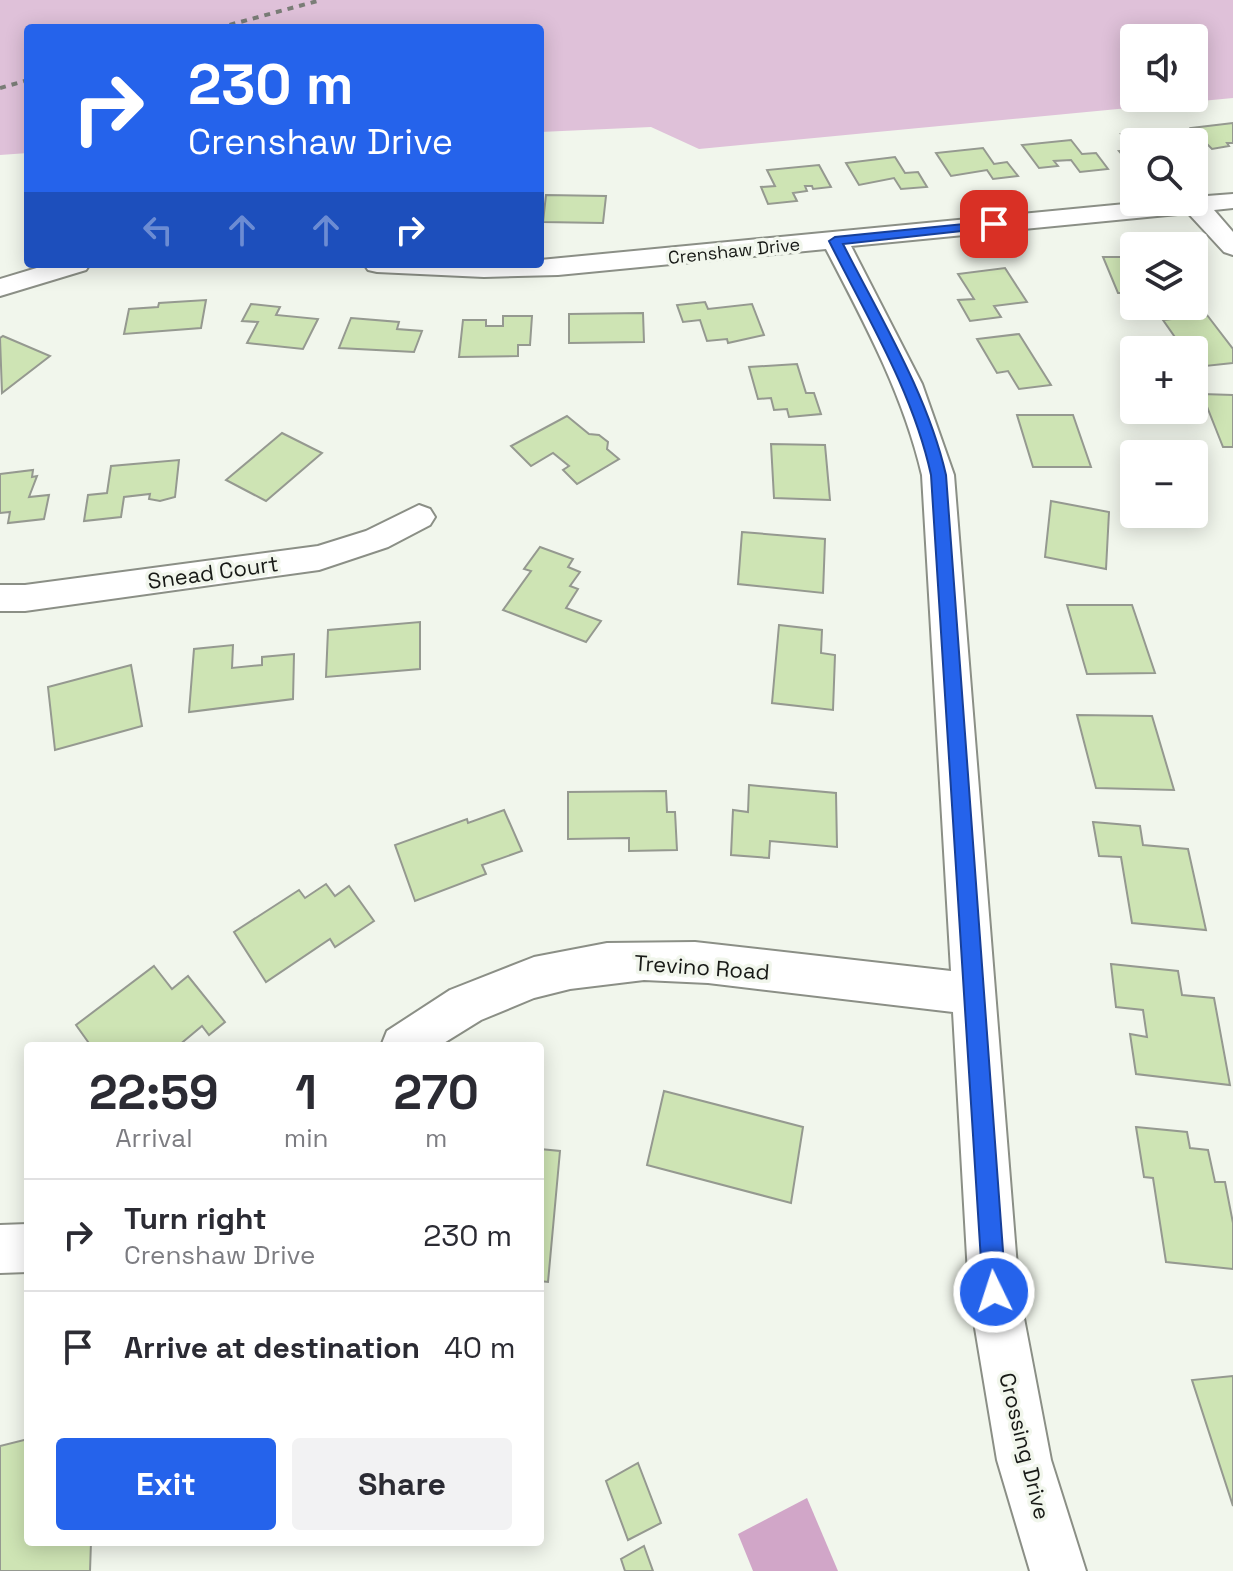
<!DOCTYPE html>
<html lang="en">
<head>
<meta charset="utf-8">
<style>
  :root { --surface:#fff; --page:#f2f2f3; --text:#2b2b33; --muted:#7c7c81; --line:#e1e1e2; --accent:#2563eb }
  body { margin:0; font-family:"Space Grotesk",sans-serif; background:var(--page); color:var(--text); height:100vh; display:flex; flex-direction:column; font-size:30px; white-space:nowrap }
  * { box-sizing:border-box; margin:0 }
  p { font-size:26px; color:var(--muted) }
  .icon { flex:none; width:44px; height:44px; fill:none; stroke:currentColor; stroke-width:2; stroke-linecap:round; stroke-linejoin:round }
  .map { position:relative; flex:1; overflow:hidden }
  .details { position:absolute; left:24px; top:1042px; width:520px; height:504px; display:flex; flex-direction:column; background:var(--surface); border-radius:8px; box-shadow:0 4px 20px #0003 }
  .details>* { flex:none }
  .hud { position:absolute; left:24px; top:24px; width:520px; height:244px; border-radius:8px; box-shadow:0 4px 20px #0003; background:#2563eb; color:#fff; overflow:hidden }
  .controls { position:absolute; left:1120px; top:24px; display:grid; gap:16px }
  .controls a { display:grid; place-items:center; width:88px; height:88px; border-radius:8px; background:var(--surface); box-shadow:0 4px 20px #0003; font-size:40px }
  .pin { position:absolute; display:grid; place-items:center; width:68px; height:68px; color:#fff; margin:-34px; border-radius:16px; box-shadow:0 4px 12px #0006 }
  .me { position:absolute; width:88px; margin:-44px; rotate:356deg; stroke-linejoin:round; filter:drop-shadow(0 0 6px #0008) }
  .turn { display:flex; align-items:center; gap:28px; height:168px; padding:0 32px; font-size:36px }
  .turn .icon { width:104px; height:104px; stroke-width:2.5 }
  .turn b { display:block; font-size:56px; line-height:68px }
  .lanes { display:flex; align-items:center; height:76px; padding:0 32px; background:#0003; justify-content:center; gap:40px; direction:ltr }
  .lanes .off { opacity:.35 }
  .eta { display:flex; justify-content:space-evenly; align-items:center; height:136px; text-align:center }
  .eta b { font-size:48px; font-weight:700; line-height:56px }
  .cta { display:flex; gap:16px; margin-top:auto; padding:16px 32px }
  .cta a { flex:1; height:92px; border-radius:8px; background:var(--accent); color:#fff; font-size:32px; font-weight:700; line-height:92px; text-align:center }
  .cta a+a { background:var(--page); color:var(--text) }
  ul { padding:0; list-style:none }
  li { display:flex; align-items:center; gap:24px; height:112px; padding:0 32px; border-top:2px solid var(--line) }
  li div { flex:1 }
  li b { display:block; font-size:30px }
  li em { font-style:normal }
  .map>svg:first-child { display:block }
  .green { fill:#dfc1d9; fill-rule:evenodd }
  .water { fill:#d1a6c8 }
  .building { fill:#cee4b4; stroke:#959990; stroke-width:2 }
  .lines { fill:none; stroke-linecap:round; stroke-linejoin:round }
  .street-casing { stroke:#8b8f86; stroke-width:4 }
  .street { fill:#fff; fill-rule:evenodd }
  .rail { stroke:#7a7d77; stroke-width:4; stroke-dasharray:6 6; stroke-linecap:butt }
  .route { fill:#2563eb; stroke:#184099; stroke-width:2 }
  .labels { text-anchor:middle; stroke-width:7; stroke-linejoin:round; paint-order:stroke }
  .far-street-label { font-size:18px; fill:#171916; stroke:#f1f6ec }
  .street-label { font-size:22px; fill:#171916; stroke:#f1f6ec }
</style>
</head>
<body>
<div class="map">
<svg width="1233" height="1571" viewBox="0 0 1233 1571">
  <rect width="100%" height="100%" fill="#f1f6ec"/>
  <path class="green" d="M0,0H1233V98L699,149L651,127L540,132V28H28V153L0,155ZM1134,38H1194V98H1134Z"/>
  <path class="water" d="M807,1498L838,1571H753L738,1534Z"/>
  <g class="building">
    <path d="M1233,123V143H1227L1229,146L1212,149L1191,128Z"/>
    <path d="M1166,129L1177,142H1134V165H1131L1119,151L1134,150L1121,134Z"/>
    <path d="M1071,140L1082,154L1096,153L1108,169L1080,172L1071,160L1054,161L1058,166L1039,168L1022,145Z"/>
    <path d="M983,148L994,164L1007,162L1018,176L993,179L987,170L951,176L936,153Z"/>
    <path d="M895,157L905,173L918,172L927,187L901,189L894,178L859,185L846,163Z"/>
    <path d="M819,165L831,187L813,189L812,186H805L807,191L793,193L797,201L768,204L761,187L775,186L767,170Z"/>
    <path d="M546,195L606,196L603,223L543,222Z"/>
    <path d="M1103,257H1134V293H1118Z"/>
    <path d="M1005,268L1027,302L994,306L1001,317L970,321L958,300L974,299L958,274Z"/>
    <path d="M206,300L201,328L124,334L129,309L158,307L159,303Z"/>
    <path d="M705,302L708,309L752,304L764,335L728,343L727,339L707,341L700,320L683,322L677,305Z"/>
    <path d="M251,304L280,307L276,315L318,319L303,349L247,343L258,322L242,321Z"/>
    <path d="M643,313L644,342L569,343V314Z"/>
    <path d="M1207,315L1233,349V363L1196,367L1194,350H1184L1163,320Z"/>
    <path d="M503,316H532L530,345H518V356L459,357L463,320H486V326H503Z"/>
    <path d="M351,318L399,322L397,329L422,331L414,352L339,348Z"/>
    <path d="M1019,334L1051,385L1019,389L1008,371L997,373L977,339Z"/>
    <path d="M3,336L50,356L2,393L0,338Z"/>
    <path d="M797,364L806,393H814L821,414L789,417L787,409L774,410L771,398L758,399L749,367Z"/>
    <path d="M1202,394L1233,395V447H1223Z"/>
    <path d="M1017,415H1073L1091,467H1033Z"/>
    <path d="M567,416L589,434L599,435L608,442L607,449L619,459L577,484L563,470L569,466L553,453L531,466L511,446Z"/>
    <path d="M282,433L322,453L266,501L226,480Z"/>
    <path d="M771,444L825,445L830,500L774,498Z"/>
    <path d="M179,460L175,497L160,501L149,499L150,494L124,497L121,517L84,521L88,495L107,493L111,466Z"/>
    <path d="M33,470L32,477L37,476L29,497L49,495L44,519L8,523L10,512L0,513V474Z"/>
    <path d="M1051,501L1109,512L1106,569L1045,557Z"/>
    <path d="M742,532L825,539L823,593L738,584Z"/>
    <path d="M540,547L573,559L568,567L580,572L570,586L578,589L566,608L601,621L586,642L503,610L531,571L524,569Z"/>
    <path d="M1067,605H1132L1155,673L1087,674Z"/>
    <path d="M420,622V669L326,677L328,630Z"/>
    <path d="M779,625L822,630L821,653L835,655L833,710L772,703Z"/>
    <path d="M233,645L232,668L262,665V657L294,654L293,699L189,712L194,649Z"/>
    <path d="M131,665L142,726L55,750L48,687Z"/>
    <path d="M1077,715L1152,716L1174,790L1096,788Z"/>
    <path d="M749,785L836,793L837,847L770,841L769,858L731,855L733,810L748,812Z"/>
    <path d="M666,791L667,812H675L677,850L629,851V838L568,839V792Z"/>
    <path d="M504,810L522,851L482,865L486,874L415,901L395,845L467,819L468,823Z"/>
    <path d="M1093,822L1140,826L1143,845L1188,849L1206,930L1132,923L1121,857L1099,856Z"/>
    <path d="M326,884L335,896L349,886L374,921L335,947L330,939L266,982L234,932L299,890L305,898Z"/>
    <path d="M1111,964L1178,971L1182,995L1214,998L1230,1085L1136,1074L1130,1034L1147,1037L1143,1010L1116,1007Z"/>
    <path d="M154,966L172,989L188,976L225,1022L209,1035L202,1026L178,1046H91L76,1025Z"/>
    <path d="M664,1091L803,1127L791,1203L647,1165Z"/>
    <path d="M1136,1127L1187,1132L1190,1148L1208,1150L1215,1182H1225L1233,1223V1269L1166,1262L1153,1178L1144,1177Z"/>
    <path d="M540,1149L560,1151L548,1282L540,1281Z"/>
    <path d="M1233,1376V1506L1192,1380Z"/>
    <path d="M28,1439V1542H91L90,1571H0V1446Z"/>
    <path d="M638,1463L661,1523L628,1540L606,1481Z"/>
    <path d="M644,1546L653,1571H625L621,1559Z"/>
  </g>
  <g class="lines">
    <defs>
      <g id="street">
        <path d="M1233,194V208L1214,210L1233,232V255L1224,252L1188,213L851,246L922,384L954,475L1019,1292L1051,1460L1086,1571H1030L997,1460L969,1292L953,1012L708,983L644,980L570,989L534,998L481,1020L439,1046H381L387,1031L450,990L534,957L607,943L695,942L951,971L922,475C903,394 864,322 826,249L558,275L484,277L377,272L368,270L364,264H540V260L1146,202H1194V197Z"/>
        <path d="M50,264H90L86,270L0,296V279Z"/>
        <path d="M419,505L430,509L435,517L430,525L388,547L319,570L25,611H0V585H25L318,546L366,531Z"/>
        <path d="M28,1224V1272L0,1273V1225Z"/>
      </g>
    </defs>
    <use href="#street" class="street-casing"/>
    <use href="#street" class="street"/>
    <g class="rail">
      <path d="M218,28L321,0"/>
      <path d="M0,88L28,80"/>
    </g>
  </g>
  <path class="route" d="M994,221L1000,224L998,227L843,244C881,319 927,393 946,475L1006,1292L1003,1301L994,1304L986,1301L983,1292L931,475C913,392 867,317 829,241L835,237Z"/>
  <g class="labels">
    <g class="far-street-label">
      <text transform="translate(734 251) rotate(-6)" y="6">Crenshaw Drive</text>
    </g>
    <g class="street-label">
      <text transform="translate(213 572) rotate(-8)" y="8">Snead Court</text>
      <text transform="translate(702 967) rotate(4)" y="8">Trevino Road</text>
      <text transform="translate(1025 1446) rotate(76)" y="8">Crossing Drive</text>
    </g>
  </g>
</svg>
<div class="controls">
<a><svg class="icon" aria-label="sound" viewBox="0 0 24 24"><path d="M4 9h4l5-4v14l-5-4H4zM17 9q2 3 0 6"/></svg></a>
<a><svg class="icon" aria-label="search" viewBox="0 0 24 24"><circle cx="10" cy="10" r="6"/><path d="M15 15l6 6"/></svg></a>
<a><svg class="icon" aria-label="layers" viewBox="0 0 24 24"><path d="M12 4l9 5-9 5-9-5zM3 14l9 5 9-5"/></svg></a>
<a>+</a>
<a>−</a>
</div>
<div class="pin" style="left:994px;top:224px;background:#d93025"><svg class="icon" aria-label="arrive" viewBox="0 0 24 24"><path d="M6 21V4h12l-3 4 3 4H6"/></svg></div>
<svg class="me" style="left:994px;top:1292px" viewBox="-20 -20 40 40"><circle r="17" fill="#2563eb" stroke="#fff" stroke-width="3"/><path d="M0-11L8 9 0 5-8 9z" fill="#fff"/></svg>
<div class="hud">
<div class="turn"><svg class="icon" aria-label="right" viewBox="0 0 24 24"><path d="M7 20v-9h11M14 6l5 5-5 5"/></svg><div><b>230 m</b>Crenshaw Drive</div></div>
<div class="lanes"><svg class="icon off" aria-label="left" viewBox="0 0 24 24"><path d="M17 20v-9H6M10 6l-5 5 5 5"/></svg><svg class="icon off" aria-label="ahead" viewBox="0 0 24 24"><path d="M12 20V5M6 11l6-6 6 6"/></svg><svg class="icon off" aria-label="ahead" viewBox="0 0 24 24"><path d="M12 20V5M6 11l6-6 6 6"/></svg><svg class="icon" aria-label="right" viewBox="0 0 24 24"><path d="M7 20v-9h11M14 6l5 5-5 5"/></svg></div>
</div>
<section class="details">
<div class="eta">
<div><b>22:59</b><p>Arrival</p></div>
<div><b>1</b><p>min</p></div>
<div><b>270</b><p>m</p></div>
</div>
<ul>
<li><svg class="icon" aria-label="right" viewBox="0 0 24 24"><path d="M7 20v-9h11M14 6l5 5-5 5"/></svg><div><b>Turn right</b><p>Crenshaw Drive</p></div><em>230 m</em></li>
<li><svg class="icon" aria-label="arrive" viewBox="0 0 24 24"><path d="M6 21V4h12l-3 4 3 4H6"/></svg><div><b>Arrive at destination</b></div><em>40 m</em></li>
</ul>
<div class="cta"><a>Exit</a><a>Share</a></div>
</section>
</div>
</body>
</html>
